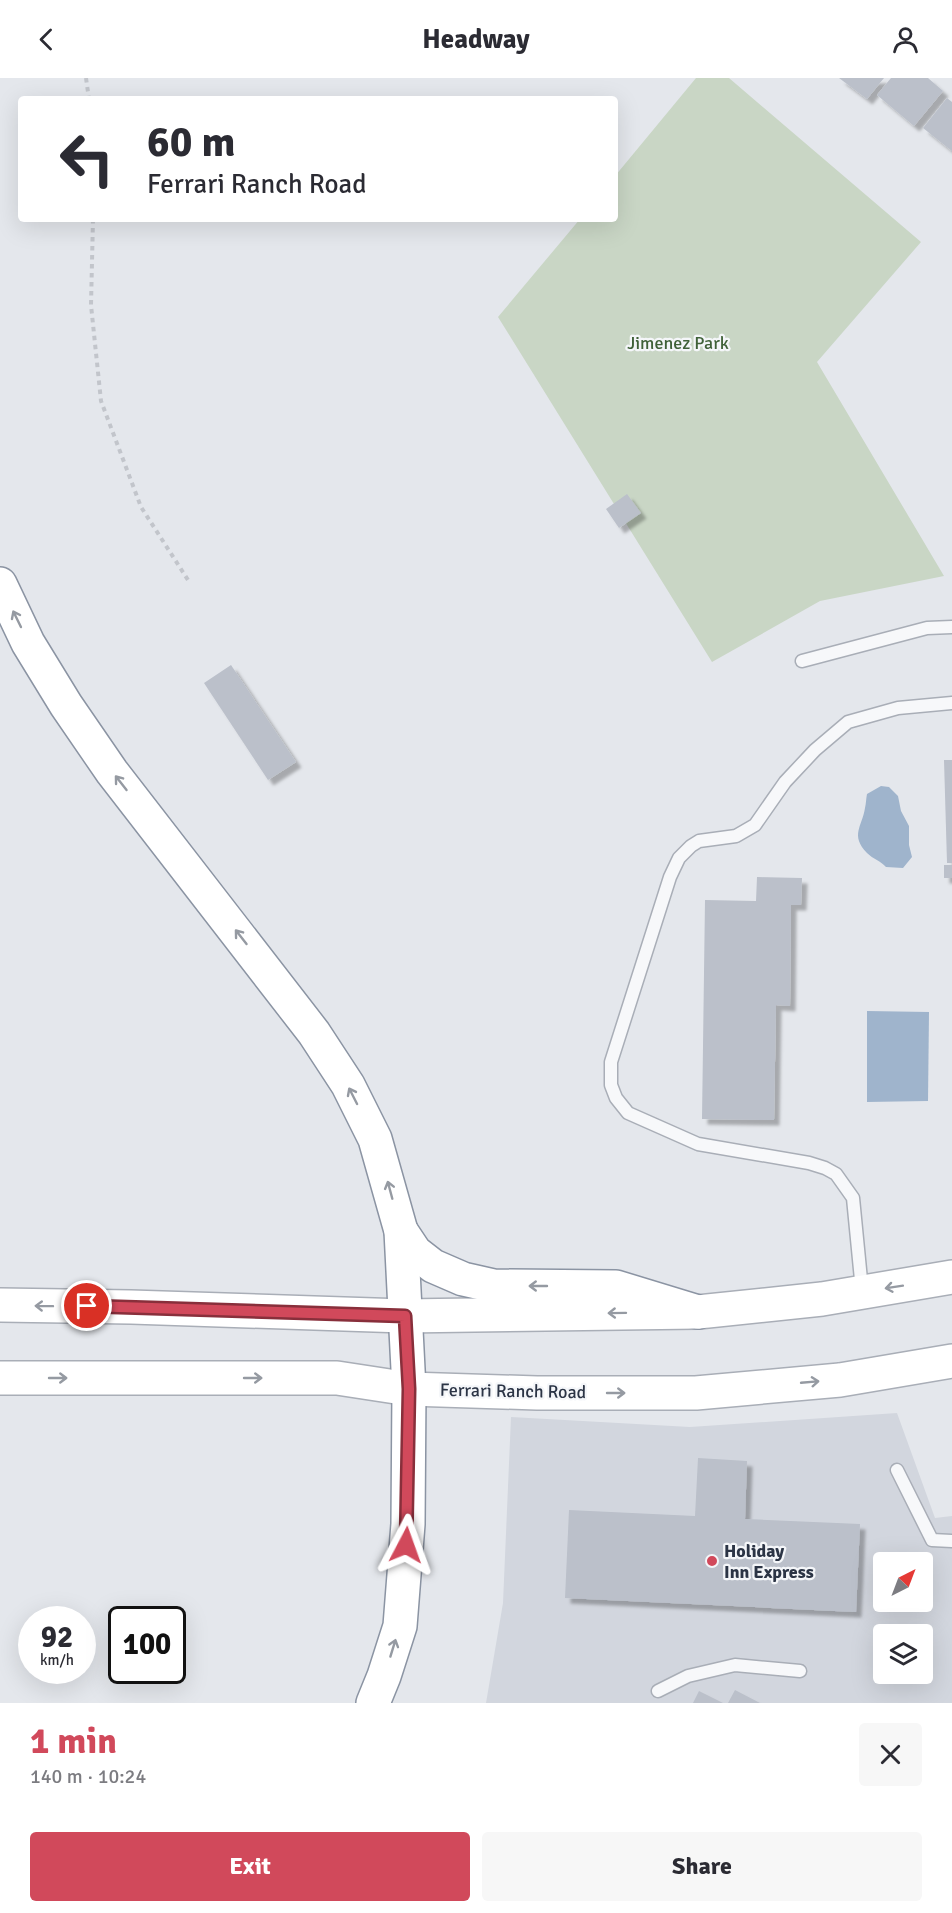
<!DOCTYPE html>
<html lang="en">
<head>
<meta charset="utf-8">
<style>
  :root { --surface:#fff; --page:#f7f7f7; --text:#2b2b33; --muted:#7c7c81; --accent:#d1495b }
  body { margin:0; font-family:Signika,sans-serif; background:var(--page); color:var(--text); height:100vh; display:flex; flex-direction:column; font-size:22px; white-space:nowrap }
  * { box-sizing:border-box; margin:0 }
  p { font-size:20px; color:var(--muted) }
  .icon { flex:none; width:33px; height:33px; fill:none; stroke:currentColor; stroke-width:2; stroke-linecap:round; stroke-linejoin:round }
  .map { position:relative; height:1625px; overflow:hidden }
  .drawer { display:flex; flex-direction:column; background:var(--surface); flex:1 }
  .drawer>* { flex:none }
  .banner { position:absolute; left:18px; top:18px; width:600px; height:126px; border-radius:6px; box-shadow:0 6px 24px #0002; background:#fff; color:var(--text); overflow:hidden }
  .needle { width:39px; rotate:42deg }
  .tools { position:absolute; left:873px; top:1474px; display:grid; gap:12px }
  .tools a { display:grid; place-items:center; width:60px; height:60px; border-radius:6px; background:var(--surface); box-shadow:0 6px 24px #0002; font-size:30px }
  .speed { position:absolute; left:18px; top:1528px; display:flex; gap:12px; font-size:30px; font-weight:700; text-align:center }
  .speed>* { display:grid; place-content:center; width:78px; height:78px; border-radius:50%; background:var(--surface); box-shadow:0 6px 24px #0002; line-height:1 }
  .speed small { font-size:15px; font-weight:400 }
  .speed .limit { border:3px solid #111; border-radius:9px; background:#fff; color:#111 }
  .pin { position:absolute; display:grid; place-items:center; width:51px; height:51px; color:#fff; margin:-26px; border:3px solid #fff; border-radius:50%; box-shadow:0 2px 6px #0007 }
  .me { position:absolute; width:66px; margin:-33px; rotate:4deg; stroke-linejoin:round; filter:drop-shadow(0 0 4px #0008) }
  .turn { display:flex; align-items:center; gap:21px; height:126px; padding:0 30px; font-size:27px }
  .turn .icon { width:78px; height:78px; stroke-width:2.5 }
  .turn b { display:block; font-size:42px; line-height:51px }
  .round { display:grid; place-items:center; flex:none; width:63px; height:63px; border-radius:6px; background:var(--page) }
  .head { display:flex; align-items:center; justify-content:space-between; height:102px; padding:0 30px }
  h1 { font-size:36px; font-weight:800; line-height:45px; color:var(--accent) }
  .button { display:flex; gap:12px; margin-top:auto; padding:12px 30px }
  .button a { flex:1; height:69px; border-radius:6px; background:var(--accent); color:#fff; font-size:24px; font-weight:800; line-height:69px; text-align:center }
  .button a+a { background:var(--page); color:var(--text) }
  header { display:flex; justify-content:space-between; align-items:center; height:78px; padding:0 30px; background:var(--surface); font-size:27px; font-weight:800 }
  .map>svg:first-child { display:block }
  .built { fill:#d2d6de; fill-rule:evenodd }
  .green { fill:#c9d6c5 }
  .water { fill:#9fb4cc }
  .building { fill:#bbc0ca; filter:url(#shadow) }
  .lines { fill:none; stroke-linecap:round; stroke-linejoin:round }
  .lane-casing { stroke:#a9aeb7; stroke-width:15 }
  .secondary-casing { stroke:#a9aeb7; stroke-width:36 }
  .highway-casing { stroke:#8b94a3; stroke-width:36 }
  .path { stroke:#c2c5cb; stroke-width:4; stroke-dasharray:4.5 4.5; stroke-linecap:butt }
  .lane { stroke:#f7f8fa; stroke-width:12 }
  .secondary { stroke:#fff; stroke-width:33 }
  .highway { stroke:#fff; stroke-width:33 }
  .oneway { stroke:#959aa2 }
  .route-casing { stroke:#882f3b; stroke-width:15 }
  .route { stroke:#d1495b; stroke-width:10 }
  .poi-dot { fill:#d1495b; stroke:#f4f6f9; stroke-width:2 }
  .labels { text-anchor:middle; stroke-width:4.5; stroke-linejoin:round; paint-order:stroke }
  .park-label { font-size:18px; fill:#3f6138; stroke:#f4f6f9 }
  .street-label { font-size:18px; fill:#2b3445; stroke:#f4f6f9 }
  .poi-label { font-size:18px; font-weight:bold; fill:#2b3445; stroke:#f4f6f9; text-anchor:start }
</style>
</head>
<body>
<header><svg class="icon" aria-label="back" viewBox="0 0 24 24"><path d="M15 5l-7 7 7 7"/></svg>Headway<svg class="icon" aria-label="person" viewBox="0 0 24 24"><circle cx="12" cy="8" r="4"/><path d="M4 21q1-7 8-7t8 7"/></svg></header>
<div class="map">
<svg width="952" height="1625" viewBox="0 0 952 1625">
  <defs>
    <filter id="shadow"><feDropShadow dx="5.5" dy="5.5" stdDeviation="1.5" flood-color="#0004"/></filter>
  </defs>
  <rect width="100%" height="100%" fill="#e4e7ec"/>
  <path class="built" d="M897,1335L935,1440L952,1438V1625H486L503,1525L511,1339L690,1349ZM884,1485H922V1524H884ZM884,1557H922V1596H884Z"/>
  <path class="green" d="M696,0H729L921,164L817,284L944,498L820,523L712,584L498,239L580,141H615V98Z"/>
  <g class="water">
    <path d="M881,708L889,709L898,718L901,733L909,748V767L912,779L903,790L886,789C881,783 873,781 867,775C850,757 862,749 865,730C866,726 866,721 867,716Z"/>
    <path d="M867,933L929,934L928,1023L867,1024Z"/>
  </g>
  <g class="building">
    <path d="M839,0H884L867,21Z"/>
    <path d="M891,0H928L943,13L914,48L877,17Z"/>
    <path d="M947,20L952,24V73L923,50Z"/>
    <path d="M627,416L641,435L619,450L606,431Z"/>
    <path d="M231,587L296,684L268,702L204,605Z"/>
    <path d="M944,682H952V785H947Z"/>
    <rect x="944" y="787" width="8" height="13"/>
    <path d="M757,799L802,800L801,827H791L790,928L776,927L774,1042L702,1041L705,822L756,823Z"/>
    <path d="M698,1380L747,1383L745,1441L860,1446L856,1534L565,1520L569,1432L695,1438Z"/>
    <path d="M735,1612L760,1625H728Z"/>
    <path d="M699,1613L723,1625H693Z"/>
  </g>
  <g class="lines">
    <defs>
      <g id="lane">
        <path d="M802,583L927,550L952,549"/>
        <path d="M862,1212L853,1120L836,1096L825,1090L809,1085L698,1066L628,1035L616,1020L611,1007V984L670,799L679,780L691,768L699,763L736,758L755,747L785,704L815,672L848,644L898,630L952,625"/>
        <path d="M897,1392L932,1462L952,1463"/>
        <path d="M658,1613L688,1598L735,1587L800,1593"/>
      </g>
      <g id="secondary">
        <path d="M0,1227L131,1229L404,1238L698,1234L822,1221L952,1199"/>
        <path d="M0,1300H337L409,1311L537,1315H696L840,1302L952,1283"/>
      </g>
      <g id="highway">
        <path d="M0,506L28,565L66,627L112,694L314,955L348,1007L375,1061L401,1153L409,1311L408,1446L400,1548L384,1598L373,1625"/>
        <path d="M401,1153L415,1174L433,1188L463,1201L494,1208L616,1209L698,1234"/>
      </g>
    </defs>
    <use href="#lane" class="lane-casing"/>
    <use href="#secondary" class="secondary-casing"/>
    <use href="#highway" class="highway-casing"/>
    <g class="path">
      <path d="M86,0L89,21"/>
      <path d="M93,141L91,227L101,323L141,429L188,502"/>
    </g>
    <use href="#lane" class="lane"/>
    <use href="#secondary" class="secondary"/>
    <use href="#highway" class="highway"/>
  </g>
  <defs><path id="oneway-shaft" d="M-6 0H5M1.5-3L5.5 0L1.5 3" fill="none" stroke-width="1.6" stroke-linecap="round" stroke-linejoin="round" transform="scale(1.5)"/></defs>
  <g class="oneway">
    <use href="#oneway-shaft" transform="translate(17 541) rotate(-116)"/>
    <use href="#oneway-shaft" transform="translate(121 705) rotate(-128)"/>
    <use href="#oneway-shaft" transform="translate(241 859) rotate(-128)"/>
    <use href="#oneway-shaft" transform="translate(353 1018) rotate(-117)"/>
    <use href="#oneway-shaft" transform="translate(390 1112) rotate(-105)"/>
    <use href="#oneway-shaft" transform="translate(538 1208) rotate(-180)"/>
    <use href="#oneway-shaft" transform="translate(894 1209) rotate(171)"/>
    <use href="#oneway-shaft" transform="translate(44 1228) rotate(-179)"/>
    <use href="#oneway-shaft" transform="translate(617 1235) rotate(179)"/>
    <use href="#oneway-shaft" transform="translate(58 1300)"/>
    <use href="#oneway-shaft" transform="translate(253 1300)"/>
    <use href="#oneway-shaft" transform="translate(810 1304) rotate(-5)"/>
    <use href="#oneway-shaft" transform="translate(616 1315)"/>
    <use href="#oneway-shaft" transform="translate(393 1570) rotate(-73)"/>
  </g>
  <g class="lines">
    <defs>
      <path id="route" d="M87,1228L405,1238L409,1311L406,1467"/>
    </defs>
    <use href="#route" class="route-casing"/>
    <use href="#route" class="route"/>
  </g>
  <circle class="poi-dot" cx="712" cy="1483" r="6"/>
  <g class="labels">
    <g class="park-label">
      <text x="678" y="271">Jimenez Park</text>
    </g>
    <g class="street-label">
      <text transform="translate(513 1313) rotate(1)" y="6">Ferrari Ranch Road</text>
    </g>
    <g class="poi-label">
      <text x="724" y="1479">Holiday<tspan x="724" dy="21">Inn Express</tspan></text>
    </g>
  </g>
</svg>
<div class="tools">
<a><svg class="needle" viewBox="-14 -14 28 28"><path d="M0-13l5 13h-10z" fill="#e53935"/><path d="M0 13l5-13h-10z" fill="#7c7c81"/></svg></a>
<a><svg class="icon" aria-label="layers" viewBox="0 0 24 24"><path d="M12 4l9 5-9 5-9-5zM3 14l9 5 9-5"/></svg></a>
</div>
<div class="speed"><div>92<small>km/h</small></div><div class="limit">100</div></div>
<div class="pin" style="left:87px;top:1228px;background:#d93025"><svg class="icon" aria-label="arrive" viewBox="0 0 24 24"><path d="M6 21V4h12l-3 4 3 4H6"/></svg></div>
<svg class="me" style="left:406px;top:1467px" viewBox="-20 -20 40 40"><path d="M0-17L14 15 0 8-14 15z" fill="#d1495b" stroke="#fff" stroke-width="4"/></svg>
<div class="banner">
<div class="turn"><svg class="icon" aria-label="left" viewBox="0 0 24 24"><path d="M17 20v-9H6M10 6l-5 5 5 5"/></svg><div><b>60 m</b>Ferrari Ranch Road</div></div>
</div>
</div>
<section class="drawer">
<div class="head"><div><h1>1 min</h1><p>140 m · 10:24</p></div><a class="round"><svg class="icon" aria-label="close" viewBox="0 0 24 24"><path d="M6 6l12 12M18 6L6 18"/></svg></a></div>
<div class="button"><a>Exit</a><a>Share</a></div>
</section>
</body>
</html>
